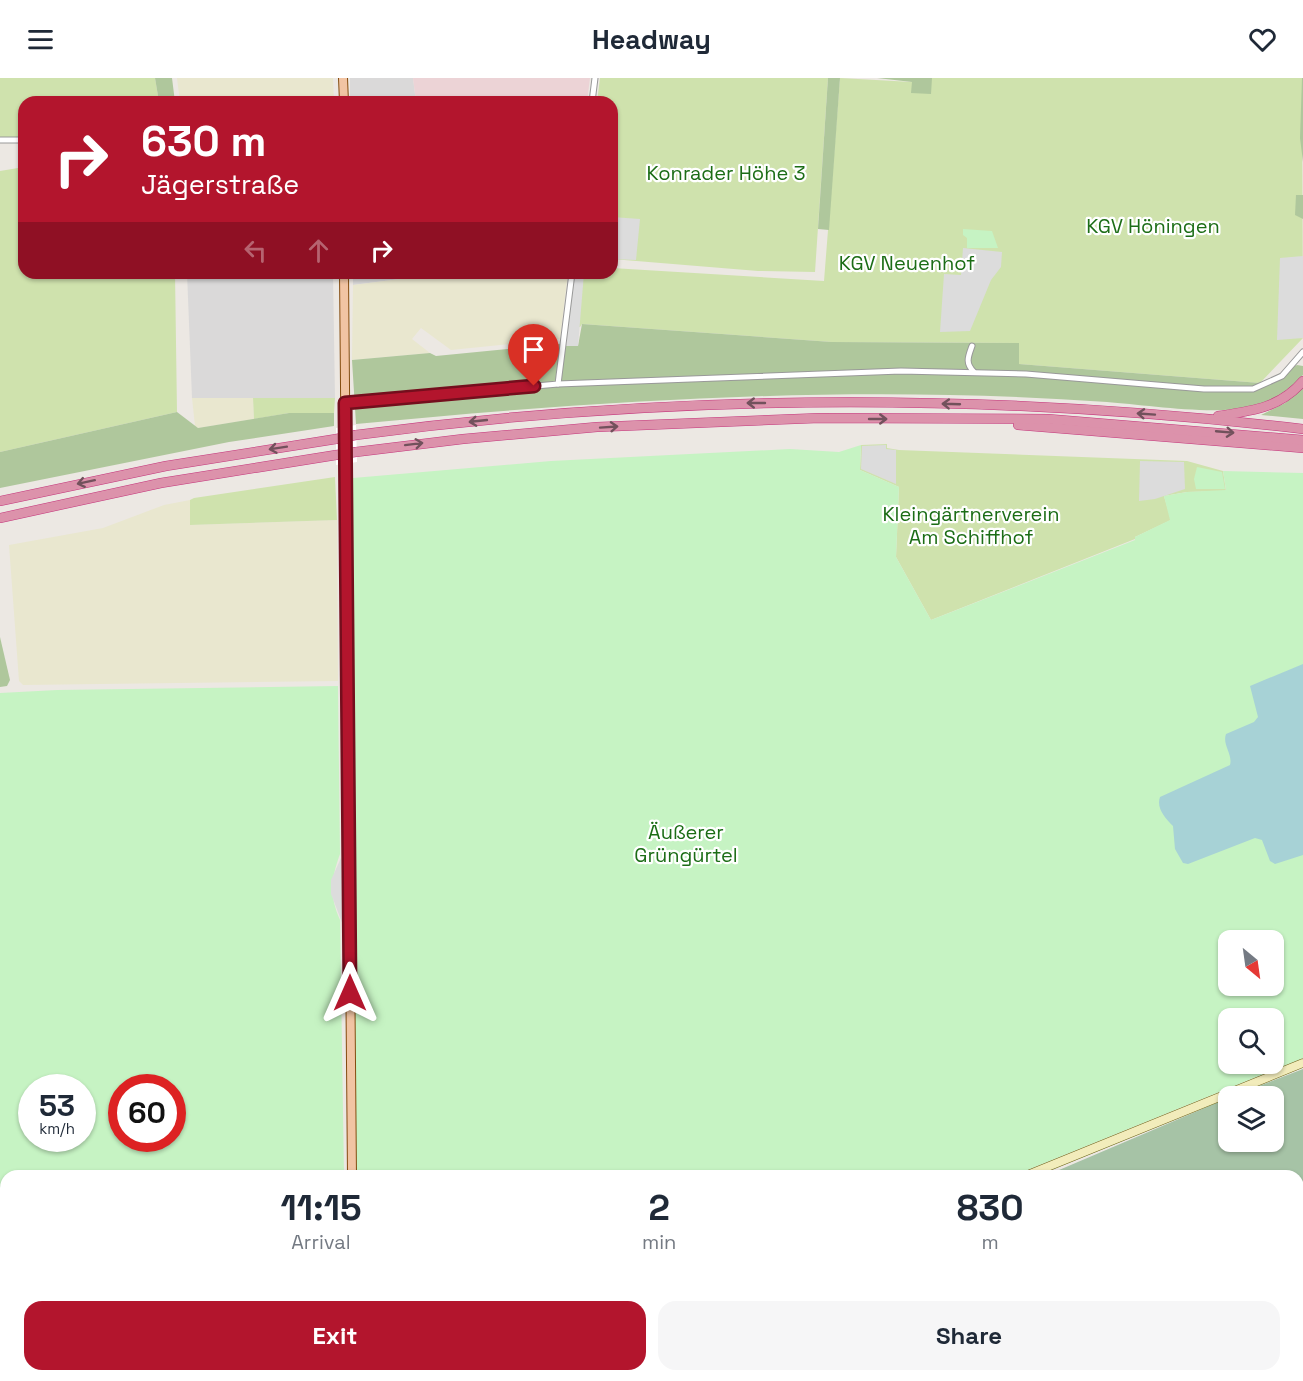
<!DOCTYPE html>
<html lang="en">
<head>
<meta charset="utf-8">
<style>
  :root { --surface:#fff; --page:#f6f6f7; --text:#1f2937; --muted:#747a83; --accent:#b3152d }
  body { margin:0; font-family:"Space Grotesk",sans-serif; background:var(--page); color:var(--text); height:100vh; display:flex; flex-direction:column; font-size:22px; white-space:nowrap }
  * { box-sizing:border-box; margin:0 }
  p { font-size:20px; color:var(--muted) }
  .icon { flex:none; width:33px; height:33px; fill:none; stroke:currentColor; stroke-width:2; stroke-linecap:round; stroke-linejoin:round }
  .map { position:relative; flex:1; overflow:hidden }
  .sheet { position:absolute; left:0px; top:1092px; width:1304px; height:212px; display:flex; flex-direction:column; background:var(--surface); border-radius:18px 18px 0 0; box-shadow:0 2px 4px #0004 }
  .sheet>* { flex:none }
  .banner { position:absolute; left:18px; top:18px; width:600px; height:183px; border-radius:18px; box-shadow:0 2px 4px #0004; background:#b3152d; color:#fff; overflow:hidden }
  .needle { width:39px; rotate:151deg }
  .controls { position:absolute; left:1218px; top:852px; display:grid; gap:12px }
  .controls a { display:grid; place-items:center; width:66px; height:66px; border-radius:12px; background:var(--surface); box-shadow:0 2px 4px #0004; font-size:30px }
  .speed { position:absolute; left:18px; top:996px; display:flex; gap:12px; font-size:30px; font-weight:700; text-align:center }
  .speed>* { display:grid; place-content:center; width:78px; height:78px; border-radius:50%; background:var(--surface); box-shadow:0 2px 4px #0004; line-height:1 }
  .speed small { font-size:15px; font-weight:400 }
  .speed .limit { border:9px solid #d22; background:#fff; color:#111 }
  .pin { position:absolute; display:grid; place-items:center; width:51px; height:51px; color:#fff; margin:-62px -26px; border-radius:50% 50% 50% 0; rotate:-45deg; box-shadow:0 0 6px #0007 }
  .pin .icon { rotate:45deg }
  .me { position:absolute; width:66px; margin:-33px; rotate:0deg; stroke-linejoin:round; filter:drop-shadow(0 0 4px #0008) }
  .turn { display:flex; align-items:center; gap:21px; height:126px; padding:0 24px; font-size:27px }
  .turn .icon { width:78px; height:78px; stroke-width:2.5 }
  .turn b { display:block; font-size:42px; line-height:51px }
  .lanes { display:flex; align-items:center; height:57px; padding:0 24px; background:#0003; justify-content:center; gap:30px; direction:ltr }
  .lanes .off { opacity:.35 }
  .eta { display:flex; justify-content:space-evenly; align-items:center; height:102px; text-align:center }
  .eta b { font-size:36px; font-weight:700; line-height:42px }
  .primary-button { display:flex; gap:12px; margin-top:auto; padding:12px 24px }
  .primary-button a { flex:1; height:69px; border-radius:18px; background:var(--accent); color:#fff; font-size:24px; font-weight:700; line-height:69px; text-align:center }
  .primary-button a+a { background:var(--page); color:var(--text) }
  header { display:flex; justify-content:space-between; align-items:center; height:78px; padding:0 24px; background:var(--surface); font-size:27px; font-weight:700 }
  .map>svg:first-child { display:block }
  .residential { fill:#dad9d9 }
  .commercial { fill:#ecd3d6 }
  .farmland { fill:#e9e7cf }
  .grass { fill:#cfe2ad }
  .forest { fill:#afc79c }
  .cemetery { fill:#a6c3a6 }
  .park { fill:#c6f3c3; fill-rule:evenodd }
  .parking { fill:#dcdcdc }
  .water { fill:#a7d2d6 }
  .pier { fill:#fff }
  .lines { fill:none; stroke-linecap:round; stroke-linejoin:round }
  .minor-casing { stroke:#999; stroke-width:7 }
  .secondary-casing { stroke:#666210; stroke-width:9 }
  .primary-casing { stroke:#844c0f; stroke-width:10 }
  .motorway-casing { stroke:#c4367c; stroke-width:10 }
  .minor { stroke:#fff; stroke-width:5 }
  .secondary { stroke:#f2ecbb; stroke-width:8 }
  .primary { stroke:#f1c4a3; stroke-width:8 }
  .motorway { stroke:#dc92ab; stroke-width:9 }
  .motorway-bridge-casing { stroke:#c4367c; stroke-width:10; stroke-linecap:butt }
  .motorway-bridge { stroke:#dc92ab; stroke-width:9 }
  .oneway { stroke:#72515c }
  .route-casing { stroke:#740e1d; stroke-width:15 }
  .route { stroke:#b3152d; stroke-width:10 }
  .labels { text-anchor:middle; stroke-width:4.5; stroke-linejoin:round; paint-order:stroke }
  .park-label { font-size:20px; fill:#1c6d16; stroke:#fff }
</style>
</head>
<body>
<header><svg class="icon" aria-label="menu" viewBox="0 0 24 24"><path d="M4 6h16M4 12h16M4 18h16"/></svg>Headway<svg class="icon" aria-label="heart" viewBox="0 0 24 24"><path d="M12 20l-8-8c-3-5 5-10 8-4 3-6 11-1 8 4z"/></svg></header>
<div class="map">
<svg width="1303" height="1303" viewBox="0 0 1303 1303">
  <rect width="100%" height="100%" fill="#ece8e3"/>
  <g class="residential">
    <path d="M350,0H413L416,24H350Z"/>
    <path d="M187,195H333L335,320H192Z"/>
    <path d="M353,195H446L353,207Z"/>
  </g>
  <path class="commercial" d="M413,0H590L587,24H416Z"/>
  <g class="farmland">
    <path d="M177,0H333L334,24H180Z"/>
    <path d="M447,195H568L560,261L451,272L421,250L412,261L430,275L352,282L353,207Z"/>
    <path d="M192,320H253L254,341L198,350L195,348Z"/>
    <path d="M190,422L191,447L337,442L338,603L23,607L19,603L9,467L103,450L164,427Z"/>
  </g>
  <g class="grass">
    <path d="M0,0H155L159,24H24V59H0Z"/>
    <path d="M600,0H828L815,194L758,193L612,181V24H597Z"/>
    <path d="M840,0L912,4L913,0H1302L1303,260L1260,305L1019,286L1018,265L832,264L582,246L580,249L569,248L575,195H612V190L824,203Z"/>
    <path d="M24,89V195H175L177,334L0,374V93Z"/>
    <path d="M253,320H335L334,335H289L254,341Z"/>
    <path d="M887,366V370L899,372L1187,383L1223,393L1226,413L1187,414L1164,418L1171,442L1135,459V461L931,542L896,479L899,409L860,392L861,367Z"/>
    <path d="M335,399L337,442L190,447V422L194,420Z"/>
  </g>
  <g class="forest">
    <path d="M155,0H172L175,24H159Z"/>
    <path d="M828,0H840L829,152L818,151Z"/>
    <path d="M877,0H932L931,16L911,15L912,4Z"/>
    <path d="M1302,0H1303V84L1300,60Z"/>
    <path d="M1296,117H1303V141L1295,137Z"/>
    <path d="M582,246L832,264L1019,265V286L1260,305L1297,287L1303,288V297C1294,306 1285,316 1274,322C1236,342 1150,327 1107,324C855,306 606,322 356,346L352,282L430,275L436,278L559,266L578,268Z"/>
    <path d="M1303,309V341L1261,337L1285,325Z"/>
    <path d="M177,334L198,350L289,335H334V348L229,364L0,410V374Z"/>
    <path d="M0,559L10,602L7,608L0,609Z"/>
  </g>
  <path class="cemetery" d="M1303,991V1303H694L690,1298H1298V1098H1045L1228,1020V1064H1274V1018H1233Z"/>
  <g class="park">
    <path d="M963,151L992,153L998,170H967V160L963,157Z"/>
    <path d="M861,367L860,392L899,409L896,479L931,542L1135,462V459L1170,442L1164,418L1187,414L1226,412L1223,393L1303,395V980L1012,1098H356L351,441V407L353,400L551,383L790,371L839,374ZM1228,862H1274V908H1228ZM1228,940H1274V986H1228Z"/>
    <path d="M1197,389L1222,394L1225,411H1196L1194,401Z"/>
    <path d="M338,608L340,776C331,801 329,817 340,842L344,1098H6V1298H338V1303H0V615L57,612ZM32,1010H82V1060H32ZM122,1010H172V1060H122Z"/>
    <path d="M368,1298H504L492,1303H368Z"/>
    <path d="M612,1298H690L694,1303H615Z"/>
  </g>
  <g class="parking">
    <path d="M612,139L640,141L636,182L612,181Z"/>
    <path d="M963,170L1002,174L1001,189L991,202L970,253L940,254L944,196L961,197Z"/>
    <path d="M1303,178V260L1277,262L1280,180Z"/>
    <path d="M575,195H584L578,268H566Z"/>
    <path d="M886,367V371L896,372V406L861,391L862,368Z"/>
    <path d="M1140,383L1184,384L1185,411L1155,421L1139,423Z"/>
    <path d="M341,780L343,819V847L331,816V802Z"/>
  </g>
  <path class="water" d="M1303,586V777L1275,786L1270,783L1262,762L1255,760L1188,786L1183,785L1175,771L1173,748C1165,740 1156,730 1160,719L1230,687C1233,676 1222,667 1226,656L1254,644L1258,639L1250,608Z"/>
  <path class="pier" d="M356,347L357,384L336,387V350Z"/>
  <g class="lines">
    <defs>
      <g id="minor">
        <path d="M592,24L595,0"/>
        <path d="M0,62H24"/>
        <path d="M972,268C968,279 965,285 974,294"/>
        <path d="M558,306L901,293L1026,296L1204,311H1253L1282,298L1303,274"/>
        <path d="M345,325L558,306L572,195"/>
      </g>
      <g id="secondary">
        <path d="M1025,1098L1303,985"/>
        <path d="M511,1303L523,1298"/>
        <path d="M545,1303L557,1298"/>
      </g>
      <g id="primary">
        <path d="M343,0L344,24"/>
        <path d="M344,195L352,1098"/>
        <path d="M349,1298V1303"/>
        <path d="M359,1298V1303"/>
      </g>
      <g id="motorway">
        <path d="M1218,338C1252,333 1280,330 1303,303"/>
        <path d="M1018,347L1303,370"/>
        <path d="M356,357C670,315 989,314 1303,351"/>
        <path d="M356,374L463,361L597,349L820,340L1048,341L1303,362"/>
        <path d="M0,423L166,388L336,361"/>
        <path d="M0,440L161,405L336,377"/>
      </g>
    </defs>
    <use href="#minor" class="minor-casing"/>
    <use href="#secondary" class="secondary-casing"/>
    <use href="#primary" class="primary-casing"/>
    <use href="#motorway" class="motorway-casing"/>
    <use href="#minor" class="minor"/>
    <use href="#secondary" class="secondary"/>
    <use href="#primary" class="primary"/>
    <use href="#motorway" class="motorway"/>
    <defs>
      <g id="motorway-bridge">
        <path d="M336,361L356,357"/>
        <path d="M336,377L356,374"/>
      </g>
    </defs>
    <use href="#motorway-bridge" class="motorway-bridge-casing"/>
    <use href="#motorway-bridge" class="motorway-bridge"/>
  </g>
  <defs><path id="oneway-shaft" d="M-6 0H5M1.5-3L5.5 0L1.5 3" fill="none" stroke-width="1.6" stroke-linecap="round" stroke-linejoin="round" transform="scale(1.5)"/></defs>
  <g class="oneway">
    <use href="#oneway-shaft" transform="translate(756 325) rotate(180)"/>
    <use href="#oneway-shaft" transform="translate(951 326) rotate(-178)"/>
    <use href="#oneway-shaft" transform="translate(1146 336) rotate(-176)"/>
    <use href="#oneway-shaft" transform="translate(878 341)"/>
    <use href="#oneway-shaft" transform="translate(478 343) rotate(174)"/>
    <use href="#oneway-shaft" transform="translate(609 349) rotate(-4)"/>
    <use href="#oneway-shaft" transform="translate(1225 354) rotate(5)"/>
    <use href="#oneway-shaft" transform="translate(414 366) rotate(-7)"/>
    <use href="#oneway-shaft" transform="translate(278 370) rotate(171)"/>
    <use href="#oneway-shaft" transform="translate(86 404) rotate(168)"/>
  </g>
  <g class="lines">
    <defs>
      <path id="route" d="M350,915L345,325L534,308"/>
    </defs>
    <use href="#route" class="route-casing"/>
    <use href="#route" class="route"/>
  </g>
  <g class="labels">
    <g class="park-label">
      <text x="726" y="102">Konrader Höhe 3</text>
      <text x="1153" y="155">KGV Höningen</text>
      <text x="907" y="192">KGV Neuenhof</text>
      <text x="971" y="443">Kleingärtnerverein<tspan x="971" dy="23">Am Schiffhof</tspan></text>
      <text x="686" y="761">Äußerer<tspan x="686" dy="23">Grüngürtel</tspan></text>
    </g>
  </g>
</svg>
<div class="controls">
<a><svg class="needle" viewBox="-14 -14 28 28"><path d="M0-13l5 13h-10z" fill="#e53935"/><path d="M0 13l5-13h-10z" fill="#747a83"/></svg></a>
<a><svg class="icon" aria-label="search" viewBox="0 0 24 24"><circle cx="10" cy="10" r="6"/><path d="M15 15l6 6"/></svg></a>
<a><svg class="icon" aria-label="layers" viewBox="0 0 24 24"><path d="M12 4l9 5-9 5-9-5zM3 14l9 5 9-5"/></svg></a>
</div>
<div class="speed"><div>53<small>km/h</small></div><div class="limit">60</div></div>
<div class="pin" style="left:534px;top:308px;background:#d93025"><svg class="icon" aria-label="arrive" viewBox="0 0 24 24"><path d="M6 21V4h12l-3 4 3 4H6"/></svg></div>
<svg class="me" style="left:350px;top:915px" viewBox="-20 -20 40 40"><path d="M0-17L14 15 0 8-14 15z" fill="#b3152d" stroke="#fff" stroke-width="4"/></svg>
<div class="banner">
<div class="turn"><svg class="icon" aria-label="right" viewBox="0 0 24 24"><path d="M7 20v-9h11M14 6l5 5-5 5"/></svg><div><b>630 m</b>Jägerstraße</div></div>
<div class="lanes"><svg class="icon off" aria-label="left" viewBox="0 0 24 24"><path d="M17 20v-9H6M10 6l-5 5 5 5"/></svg><svg class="icon off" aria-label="ahead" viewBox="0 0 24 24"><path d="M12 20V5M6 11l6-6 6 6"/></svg><svg class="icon" aria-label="right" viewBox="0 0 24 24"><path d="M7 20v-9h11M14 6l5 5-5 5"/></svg></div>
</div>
<section class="sheet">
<div class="eta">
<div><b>11:15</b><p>Arrival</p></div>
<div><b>2</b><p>min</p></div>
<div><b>830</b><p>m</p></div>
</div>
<div class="primary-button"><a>Exit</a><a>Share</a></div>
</section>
</div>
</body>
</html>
